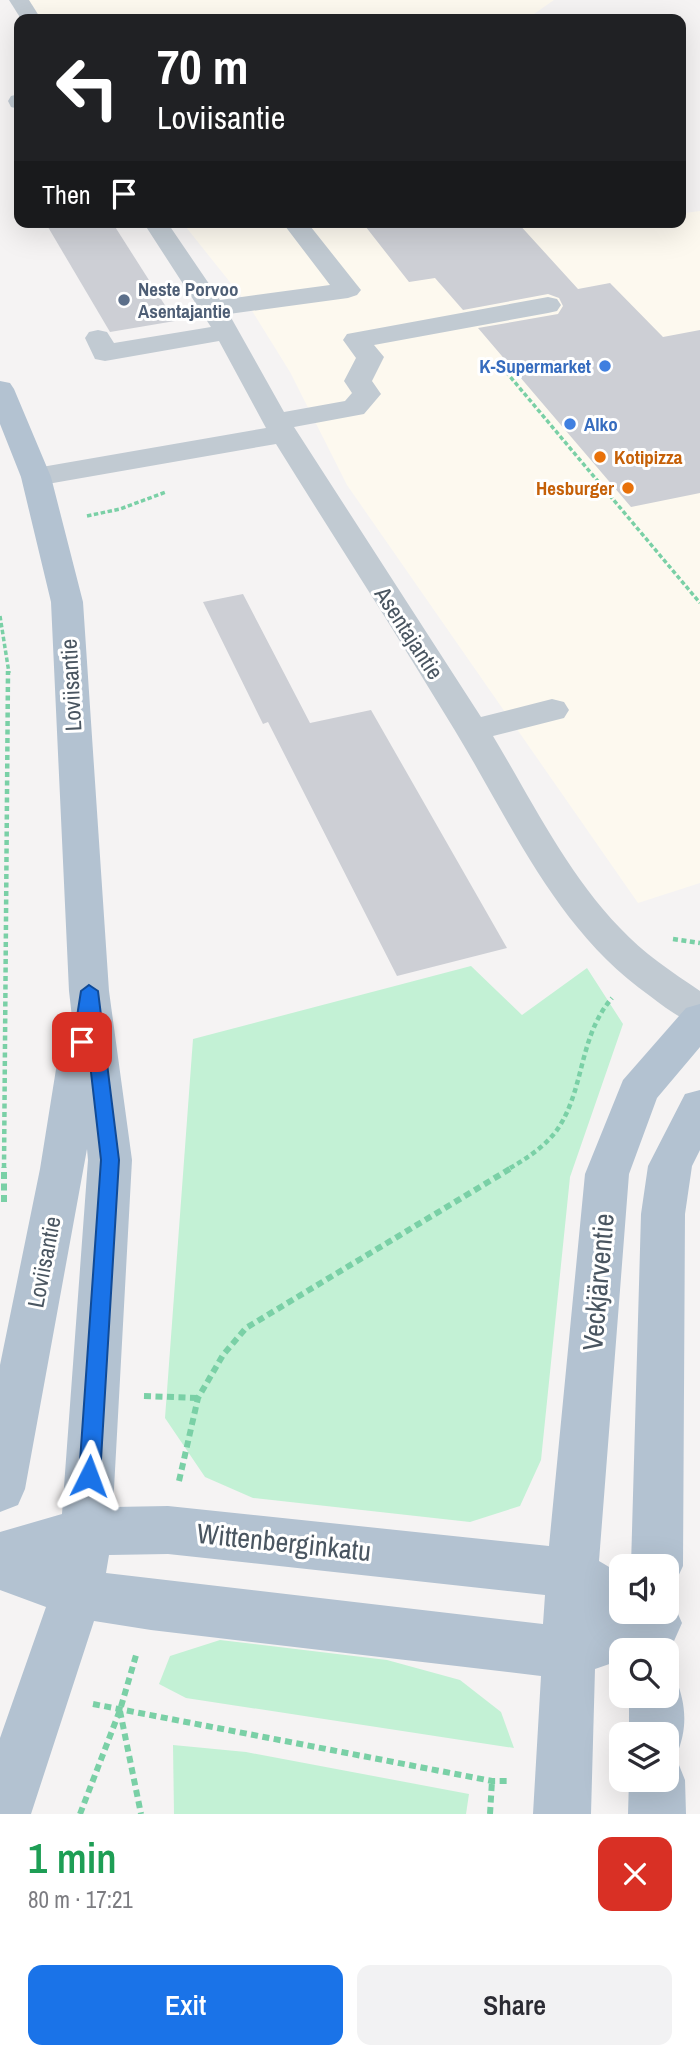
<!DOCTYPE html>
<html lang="en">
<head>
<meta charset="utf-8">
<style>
  :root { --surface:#fff; --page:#f2f2f3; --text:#2b2b33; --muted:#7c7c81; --accent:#1a73e8 }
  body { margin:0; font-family:"Archivo Narrow",sans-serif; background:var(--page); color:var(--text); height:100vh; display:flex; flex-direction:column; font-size:26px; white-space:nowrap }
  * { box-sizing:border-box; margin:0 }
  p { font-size:23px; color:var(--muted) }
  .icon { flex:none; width:38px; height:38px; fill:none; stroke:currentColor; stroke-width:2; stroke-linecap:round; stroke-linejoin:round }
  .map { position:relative; height:1814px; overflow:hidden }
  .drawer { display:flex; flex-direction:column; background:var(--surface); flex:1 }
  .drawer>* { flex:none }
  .guide { position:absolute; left:14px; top:14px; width:672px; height:214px; border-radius:14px; box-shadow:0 7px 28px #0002; background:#202124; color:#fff; overflow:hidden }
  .tools { position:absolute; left:609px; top:1554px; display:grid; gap:14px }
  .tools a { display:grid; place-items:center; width:70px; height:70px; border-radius:14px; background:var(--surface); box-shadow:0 7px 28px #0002; font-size:35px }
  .pin { position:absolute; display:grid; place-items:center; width:60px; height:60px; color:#fff; margin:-30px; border-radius:14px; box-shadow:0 4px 10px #0006 }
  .me { position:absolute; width:77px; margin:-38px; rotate:3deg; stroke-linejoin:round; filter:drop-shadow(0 0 5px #0008) }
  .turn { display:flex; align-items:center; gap:24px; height:147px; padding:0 28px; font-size:32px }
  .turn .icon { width:91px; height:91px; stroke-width:2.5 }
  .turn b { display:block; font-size:49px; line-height:60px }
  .then { display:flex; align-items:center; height:66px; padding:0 28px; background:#0003; gap:14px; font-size:26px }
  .round { display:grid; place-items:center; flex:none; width:74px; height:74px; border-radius:14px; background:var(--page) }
  .head { display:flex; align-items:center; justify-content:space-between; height:119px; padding:0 28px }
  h1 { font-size:42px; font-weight:600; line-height:52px; color:#1e9e55 }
  .action { display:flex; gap:14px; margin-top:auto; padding:14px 28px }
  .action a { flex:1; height:80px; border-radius:14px; background:var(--accent); color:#fff; font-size:28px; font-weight:600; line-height:80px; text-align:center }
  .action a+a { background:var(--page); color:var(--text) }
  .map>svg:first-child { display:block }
  .commercial { fill:#fdf9ef }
  .green { fill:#c3f1d5 }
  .building { fill:#cdcfd5 }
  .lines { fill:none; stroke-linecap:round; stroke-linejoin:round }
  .path-far2 { stroke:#7ad0a6; stroke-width:3.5; stroke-dasharray:4.5 2.5; stroke-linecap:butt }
  .path-far1 { stroke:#7ad0a6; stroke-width:4.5; stroke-dasharray:5 3.5; stroke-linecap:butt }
  .path { stroke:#7ad0a6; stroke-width:6; stroke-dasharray:7 4.5; stroke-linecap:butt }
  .minor { fill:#c1cad2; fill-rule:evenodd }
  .major { fill:#b3c2d1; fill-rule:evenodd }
  .route { fill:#1a73e8; stroke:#114b97; stroke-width:2 }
  .service-dot { fill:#5c6f8a; stroke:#fff; stroke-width:2.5 }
  .shop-dot { fill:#3f7fe0; stroke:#fff; stroke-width:2.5 }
  .food-dot { fill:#e8710a; stroke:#fff; stroke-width:2.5 }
  .labels { text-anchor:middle; stroke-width:6; stroke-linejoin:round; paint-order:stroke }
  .far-service-label { font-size:19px; font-weight:bold; fill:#4e5e75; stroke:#fff; text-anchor:start }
  .far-shop-label { font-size:19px; font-weight:bold; fill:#366cbe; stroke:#fff; text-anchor:end }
  .far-food-label { font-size:19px; font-weight:bold; fill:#c56008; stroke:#fff; text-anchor:start }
  .street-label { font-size:23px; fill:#4a5661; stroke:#fff }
  .near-street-label { font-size:28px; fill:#4a5661; stroke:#fff }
</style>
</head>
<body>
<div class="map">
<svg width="700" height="1814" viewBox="0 0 700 1814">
  <rect width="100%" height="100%" fill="#f5f3f3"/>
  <g class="commercial">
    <path d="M13,0H554L531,16L509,19H24Z"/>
    <path d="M681,210L685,213L700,211V883L638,903L347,485L290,372L249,306L182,222H681Z"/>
  </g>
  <g class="green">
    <path d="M471,966L522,1015L587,968L623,1024L570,1177L541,1460L520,1506L470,1522L253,1498L205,1477L165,1418L193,1039Z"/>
    <path d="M220,1640L387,1660L460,1680L501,1712L514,1748L186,1698L159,1684L170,1656Z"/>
    <path d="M173,1745L246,1752L469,1794L466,1814H174Z"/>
  </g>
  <g class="building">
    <path d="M45,222H112L175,321L110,332Z"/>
    <path d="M362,222H517L578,289L610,283L663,337L700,330V493L631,507L478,328L558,314L563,306L559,298L548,294L463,310L435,278L409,282Z"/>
    <path d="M243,594L310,723L371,710L507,948L397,976L268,722L263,724L203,602Z"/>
  </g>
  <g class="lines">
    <g class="path-far2">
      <path d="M497,361L700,603"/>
      <path d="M87,516L120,509L166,492"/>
      <path d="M0,616L9,673"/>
    </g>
    <g class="path-far1">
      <path d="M673,939L700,943"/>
      <path d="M4,1168L8,671"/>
      <path d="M510,1168C528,1158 548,1144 559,1127C585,1086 579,1036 612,998"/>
    </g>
    <g class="path">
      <path d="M4,1202V1167"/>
      <path d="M144,1396L198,1398"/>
      <path d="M179,1481L198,1398L223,1355L246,1328L513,1167"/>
      <path d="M93,1704L492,1781H511"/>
      <path d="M120,1711L141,1814"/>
      <path d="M80,1814L120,1710L137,1652"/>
      <path d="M490,1814L492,1781"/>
    </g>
    <g class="minor">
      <path d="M9,0H29L41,19H21Z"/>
      <path d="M19,94V109L11,107L8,101L11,96Z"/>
      <path d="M143,222H167L220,300L330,285L282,222H307L357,285L361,290L357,295L348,298L229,314L284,412L345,401L352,393L344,381L356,358L343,340L347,334L548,297L557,299L561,305L557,311L548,313L374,345L384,357L372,381L381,394L364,414L294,427L481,717L552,699L564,702L569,710L564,718L493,736C532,801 567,873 620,928C643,953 672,972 700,991V1026C681,1020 666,1008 650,996C556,930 512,824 454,729C396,633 335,539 276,444L36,486L26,483L21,477L26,471L36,468L266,428L219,341L105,361L95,359L85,338L89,332L98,330L107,332L114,343L211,327Z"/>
    </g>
    <g class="major">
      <path d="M0,381L10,383L14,389L51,477L83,602L109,991L132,1160L113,1507L168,1506L549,1546L585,1174L623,1080L686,1008L700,1004V1047L657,1098L629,1174L599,1561L621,1574V1612H667V1602L674,1605L682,1623L674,1641L650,1650H621V1660L595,1669L591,1814H533L541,1676L151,1630L94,1621L31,1814H0V1738L46,1607L0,1590V1532L62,1514L88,1160L87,1149L25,1489L18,1505L0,1512V1365L40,1169L61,1038L67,1027L73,1026L69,991L51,602L21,477L0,424ZM168,1554L545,1595L543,1624L106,1573L109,1555Z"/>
      <path d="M700,1090V1150L692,1166L685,1214L683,1566L675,1583L667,1587V1566H631L641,1214L648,1166L685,1094Z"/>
      <path d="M667,1673L675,1677C686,1703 688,1727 677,1754L669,1757L677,1760L685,1780L686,1814H628L629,1780H667V1734H629V1696H667Z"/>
    </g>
  </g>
  <path class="route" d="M89,985L98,991L119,1160L100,1476L97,1483L89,1486L82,1483L79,1476L101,1160L88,1046H76L73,1042L81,991Z"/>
  <circle class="service-dot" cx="124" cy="300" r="7"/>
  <g class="shop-dot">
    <circle cx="605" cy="366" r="7"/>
    <circle cx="570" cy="424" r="7"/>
  </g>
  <g class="food-dot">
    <circle cx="600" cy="457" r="7"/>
    <circle cx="628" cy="488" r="7"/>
  </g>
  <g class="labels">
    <g class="far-service-label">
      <text x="138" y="296">Neste Porvoo<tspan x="138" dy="22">Asentajantie</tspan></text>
    </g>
    <g class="far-shop-label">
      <text x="591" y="373">K-Supermarket</text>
      <text x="584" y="431" text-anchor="start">Alko</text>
    </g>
    <g class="far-food-label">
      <text x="614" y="464">Kotipizza</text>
      <text x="614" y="495" text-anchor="end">Hesburger</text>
    </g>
    <g class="street-label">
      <text transform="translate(409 633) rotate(57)" y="8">Asentajantie</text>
      <text transform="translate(71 685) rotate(-93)" y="8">Loviisantie</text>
      <text transform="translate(44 1262) rotate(-79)" y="8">Loviisantie</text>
    </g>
    <g class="near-street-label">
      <text transform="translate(598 1282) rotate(-85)" y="10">Veckjärventie</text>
      <text transform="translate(284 1542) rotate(6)" y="10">Wittenberginkatu</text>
    </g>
  </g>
</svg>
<div class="tools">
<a><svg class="icon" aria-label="sound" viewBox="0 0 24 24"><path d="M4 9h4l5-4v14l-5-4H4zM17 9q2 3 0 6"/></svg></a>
<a><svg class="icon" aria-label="search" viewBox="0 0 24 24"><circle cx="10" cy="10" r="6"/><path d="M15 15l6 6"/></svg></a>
<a><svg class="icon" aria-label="layers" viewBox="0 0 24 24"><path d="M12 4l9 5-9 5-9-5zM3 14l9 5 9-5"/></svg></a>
</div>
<div class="pin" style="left:82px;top:1042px;background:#d93025"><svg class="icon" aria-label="arrive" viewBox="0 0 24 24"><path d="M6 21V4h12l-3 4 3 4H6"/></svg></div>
<svg class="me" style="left:89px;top:1476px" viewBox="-20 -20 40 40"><path d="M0-17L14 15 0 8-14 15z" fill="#1a73e8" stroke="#fff" stroke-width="4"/></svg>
<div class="guide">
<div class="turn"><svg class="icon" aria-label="left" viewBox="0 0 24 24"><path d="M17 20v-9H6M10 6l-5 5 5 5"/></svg><div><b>70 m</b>Loviisantie</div></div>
<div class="then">Then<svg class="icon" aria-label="arrive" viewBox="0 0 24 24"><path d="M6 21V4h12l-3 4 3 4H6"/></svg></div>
</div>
</div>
<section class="drawer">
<div class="head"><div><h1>1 min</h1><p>80 m · 17:21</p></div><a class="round" style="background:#d93025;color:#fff"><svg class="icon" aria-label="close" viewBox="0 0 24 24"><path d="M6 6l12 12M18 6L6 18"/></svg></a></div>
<div class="action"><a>Exit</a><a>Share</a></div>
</section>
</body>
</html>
